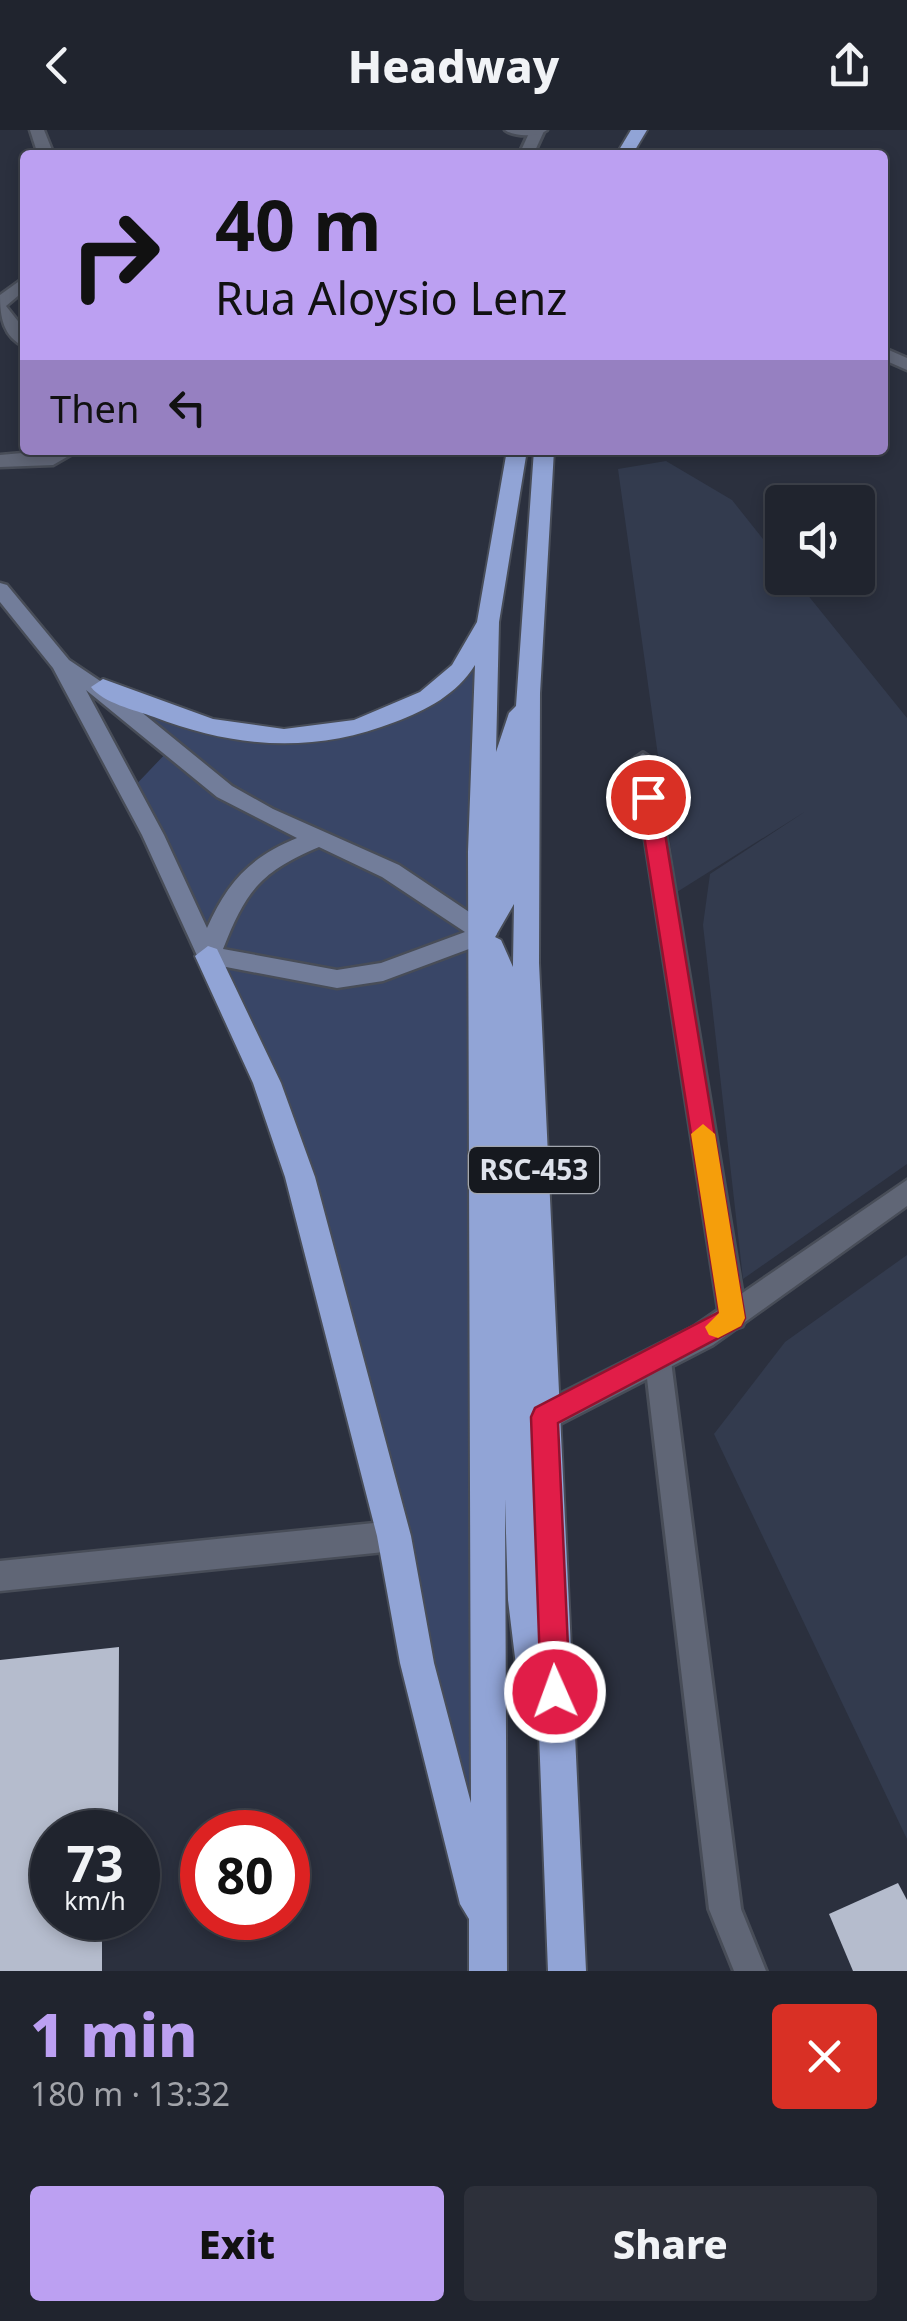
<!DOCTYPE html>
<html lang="en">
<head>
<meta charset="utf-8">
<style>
  :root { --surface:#20242e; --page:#2d303a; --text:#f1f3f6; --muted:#a2a4aa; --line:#3d414a; --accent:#bca0f2 }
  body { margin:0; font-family:"Noto Sans",sans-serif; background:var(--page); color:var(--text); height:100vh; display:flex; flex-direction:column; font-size:38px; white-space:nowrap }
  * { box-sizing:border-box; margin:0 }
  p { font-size:32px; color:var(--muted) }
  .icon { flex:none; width:55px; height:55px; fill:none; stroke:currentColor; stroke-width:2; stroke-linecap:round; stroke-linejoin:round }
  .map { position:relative; height:1841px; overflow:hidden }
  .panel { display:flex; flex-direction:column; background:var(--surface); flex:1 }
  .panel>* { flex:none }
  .top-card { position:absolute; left:20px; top:20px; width:868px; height:305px; border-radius:10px; box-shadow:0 5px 15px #0003,0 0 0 2px var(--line); background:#bca0f2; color:#111; overflow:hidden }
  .controls { position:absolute; left:765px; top:355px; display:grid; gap:20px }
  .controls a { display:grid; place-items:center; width:110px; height:110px; border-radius:10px; background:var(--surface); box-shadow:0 5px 15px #0003,0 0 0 2px var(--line); font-size:50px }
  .speed { position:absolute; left:30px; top:1680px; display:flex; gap:20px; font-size:50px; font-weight:700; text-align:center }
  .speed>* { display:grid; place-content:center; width:130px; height:130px; border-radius:50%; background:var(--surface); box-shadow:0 5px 15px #0003,0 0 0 2px var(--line); line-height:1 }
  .speed small { font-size:25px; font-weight:400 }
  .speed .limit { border:15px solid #d22; background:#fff; color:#111 }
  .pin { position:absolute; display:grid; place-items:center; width:85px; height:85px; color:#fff; margin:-42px; border:5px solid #fff; border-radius:50%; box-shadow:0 2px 10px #0007 }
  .me { position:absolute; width:110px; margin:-55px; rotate:358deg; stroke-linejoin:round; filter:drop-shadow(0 0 8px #0008) }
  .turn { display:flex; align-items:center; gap:35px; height:210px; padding:0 30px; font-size:45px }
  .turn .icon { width:130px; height:130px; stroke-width:2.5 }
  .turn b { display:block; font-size:70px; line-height:85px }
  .then { display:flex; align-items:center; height:95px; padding:0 30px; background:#0003; gap:20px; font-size:38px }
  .round { display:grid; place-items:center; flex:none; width:105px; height:105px; border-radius:10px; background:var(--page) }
  .head { display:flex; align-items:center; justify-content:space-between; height:170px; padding:0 30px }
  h1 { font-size:60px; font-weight:800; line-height:75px; color:var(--accent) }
  .cta { display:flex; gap:20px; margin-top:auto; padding:20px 30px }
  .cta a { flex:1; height:115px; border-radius:10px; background:var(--accent); color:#111; font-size:40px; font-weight:800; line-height:115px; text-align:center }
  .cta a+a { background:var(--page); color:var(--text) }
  header { display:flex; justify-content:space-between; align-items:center; height:130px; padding:0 30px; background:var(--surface); font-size:45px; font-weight:800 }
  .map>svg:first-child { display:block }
  .built { fill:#333b4e }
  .green { fill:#394667 }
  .building { fill:#b5bccd }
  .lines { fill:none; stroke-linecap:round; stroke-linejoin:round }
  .service-casing { stroke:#484d58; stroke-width:6 }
  .minor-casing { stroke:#484d58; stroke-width:5 }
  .tertiary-casing { stroke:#484d58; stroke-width:5 }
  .secondary-casing { stroke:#484d58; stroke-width:5 }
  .trunk-casing { stroke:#484d58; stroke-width:4 }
  .service { fill:#606676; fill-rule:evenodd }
  .minor { fill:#606676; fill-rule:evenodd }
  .tertiary { fill:#606676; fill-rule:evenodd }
  .secondary { fill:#727d9a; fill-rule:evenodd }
  .trunk { fill:#91a4d6; fill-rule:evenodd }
  .route { fill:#e11d48; stroke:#92132f; stroke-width:2.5 }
  .slow { fill:#f59e0b }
  .labels { text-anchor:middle; stroke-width:10; stroke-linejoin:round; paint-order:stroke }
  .shield { fill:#16191f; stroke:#a2a6ae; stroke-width:2.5 }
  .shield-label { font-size:28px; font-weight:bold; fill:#dee2eb }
</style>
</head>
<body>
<header><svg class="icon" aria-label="back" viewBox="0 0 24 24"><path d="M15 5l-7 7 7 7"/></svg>Headway<svg class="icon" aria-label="share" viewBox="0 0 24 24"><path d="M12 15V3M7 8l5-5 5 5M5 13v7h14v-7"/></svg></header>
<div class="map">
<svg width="907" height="1841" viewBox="0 0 907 1841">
  <rect width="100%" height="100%" fill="#2b303e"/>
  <g class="built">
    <path d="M666,331L732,370L782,433V448H794L907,588V1034L743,1149L703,795L710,744L806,681L677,762L618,339Z"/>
    <path d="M907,1125V1709L714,1304L785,1212Z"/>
  </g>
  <path class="green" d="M488,492V1809L300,1047L128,663L169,620L103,557L178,591L323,607L455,546Z"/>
  <g class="building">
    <path d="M119,1517L118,1689L103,1691V1702H52V1788H102V1841H0V1530Z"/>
    <path d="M898,1753L907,1770V1841H853L829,1784Z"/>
  </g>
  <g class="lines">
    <defs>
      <g id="service">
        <path d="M530,1H544L533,25H519Z"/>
        <path d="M643,623L653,630L746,1188L742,1196L733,1199L724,1196L720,1188L633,630Z"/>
        <path d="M658,1219L667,1223L671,1231L741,1779L766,1841H734L709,1779L645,1231L649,1223Z"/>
      </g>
      <g id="minor">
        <path d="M30,0H44L54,25H38Z"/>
        <path d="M505,0H547C538,7 514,7 505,0Z"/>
        <path d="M25,147V160L6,176L25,200V217C3,207 0,187 0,165Z"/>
        <path d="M882,217L907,228V240L882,229Z"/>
        <path d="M56,320H79L53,335L0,337V325Z"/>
        <path d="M907,1050V1076L713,1215L554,1297L544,1300L534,1297L529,1287L534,1277L693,1197Z"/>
      </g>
      <path id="tertiary" d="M394,1391L405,1396L409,1406L405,1416L394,1421L0,1461V1431Z"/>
      <path id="secondary" d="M0,453L7,455L69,530L118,563L232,656L273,679L399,735L493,798L497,804L493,810L383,851L337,858L200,832L142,705L53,538L0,472ZM86,560L217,667L297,708C250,727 227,753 207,798L164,705ZM319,717L382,747L465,802L381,833L337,840L223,819C246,761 260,742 319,717Z"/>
      <g id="trunk">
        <path d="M631,0H647L632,25H616Z"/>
        <path d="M507,320H527L499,492L496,622L509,583L516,576L534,320H554L540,563L539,833L586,1841H548L539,1603L527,1598L522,1585L508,1470L505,1369L507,1841H469V1789L460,1774L400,1533L377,1406L285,1047L253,953L195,826L208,816L217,819L281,953L315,1047L411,1406L434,1533L471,1673L468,722L475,535C457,564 427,580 395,592C313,624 235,618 154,587C135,580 103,573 91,557L103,549L213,589L284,599L354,590L420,562L452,535L477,492ZM514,774L513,833V837L501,810L495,807Z"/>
      </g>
    </defs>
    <use href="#service" class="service-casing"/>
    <use href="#minor" class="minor-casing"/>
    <use href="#tertiary" class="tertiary-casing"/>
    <use href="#secondary" class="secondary-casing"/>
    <use href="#trunk" class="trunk-casing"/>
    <use href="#service" class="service"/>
    <use href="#minor" class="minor"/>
    <use href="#tertiary" class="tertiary"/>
    <use href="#secondary" class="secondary"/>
    <use href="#trunk" class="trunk"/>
  </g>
  <path class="route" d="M648,660L659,667L745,1188L741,1196L558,1293L570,1562L566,1573L555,1577L545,1573L541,1562L531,1287L535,1278L719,1182L638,667Z"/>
  <path class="slow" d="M703,994L715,1004L745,1188L741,1196L718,1208L709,1205L705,1197L719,1183L691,1004Z"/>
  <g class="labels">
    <rect class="shield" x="469" y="1017" width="130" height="46" rx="8"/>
    <g class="shield-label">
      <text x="534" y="1050">RSC-453</text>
    </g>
  </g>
</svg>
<div class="controls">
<a><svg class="icon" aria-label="sound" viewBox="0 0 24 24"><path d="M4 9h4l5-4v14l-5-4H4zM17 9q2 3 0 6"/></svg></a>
</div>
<div class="speed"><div>73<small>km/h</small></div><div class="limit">80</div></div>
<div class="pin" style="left:648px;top:667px;background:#d93025"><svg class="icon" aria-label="arrive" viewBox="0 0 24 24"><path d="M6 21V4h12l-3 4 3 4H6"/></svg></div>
<svg class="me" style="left:555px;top:1562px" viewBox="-20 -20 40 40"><circle r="17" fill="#e11d48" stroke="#fff" stroke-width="3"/><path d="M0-11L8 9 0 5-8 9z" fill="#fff"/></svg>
<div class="top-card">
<div class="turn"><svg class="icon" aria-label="right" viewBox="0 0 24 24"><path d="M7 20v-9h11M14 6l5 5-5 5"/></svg><div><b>40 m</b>Rua Aloysio Lenz</div></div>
<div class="then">Then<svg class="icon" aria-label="left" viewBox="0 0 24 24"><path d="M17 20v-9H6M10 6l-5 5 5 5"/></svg></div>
</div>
</div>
<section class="panel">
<div class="head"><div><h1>1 min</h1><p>180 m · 13:32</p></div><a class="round" style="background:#d93025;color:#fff"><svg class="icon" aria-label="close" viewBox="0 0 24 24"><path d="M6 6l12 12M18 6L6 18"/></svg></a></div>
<div class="cta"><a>Exit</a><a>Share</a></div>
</section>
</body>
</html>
